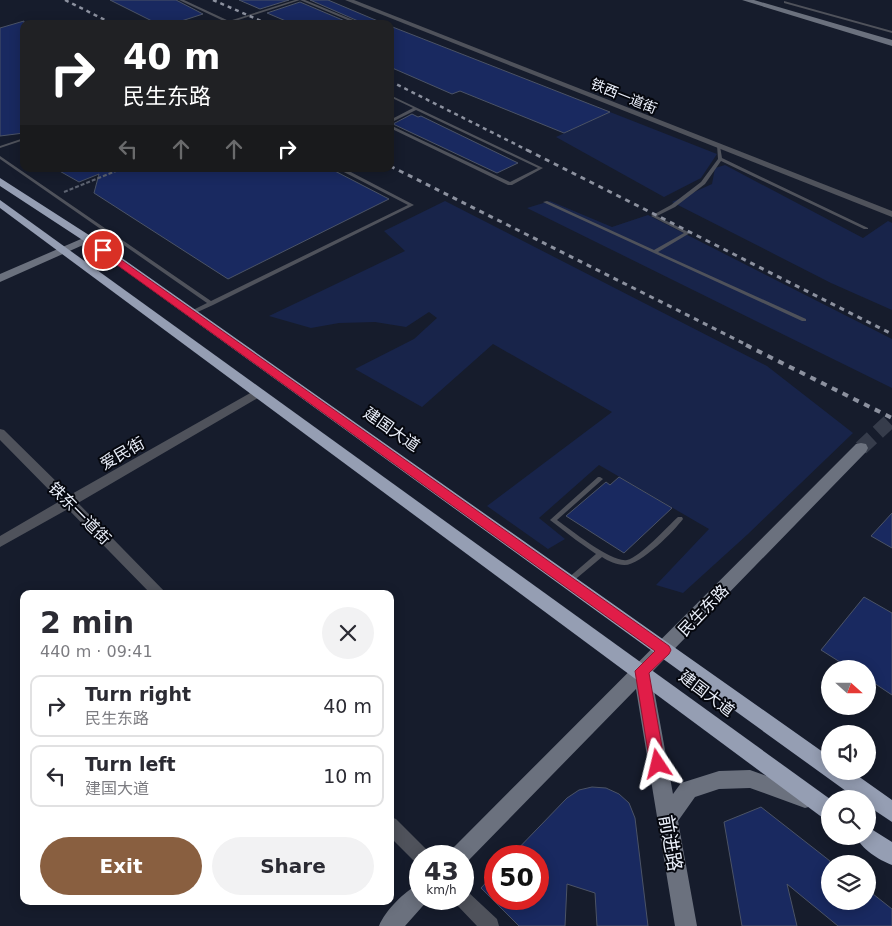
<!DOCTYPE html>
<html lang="en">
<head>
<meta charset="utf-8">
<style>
  :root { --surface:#fff; --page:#f2f2f3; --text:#2b2b33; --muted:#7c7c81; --line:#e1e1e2; --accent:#895f40 }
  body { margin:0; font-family:"DejaVu Sans","Noto Sans SC",sans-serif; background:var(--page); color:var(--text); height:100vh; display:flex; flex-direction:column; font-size:19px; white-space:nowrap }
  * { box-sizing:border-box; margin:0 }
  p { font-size:16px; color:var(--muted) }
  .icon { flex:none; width:28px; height:28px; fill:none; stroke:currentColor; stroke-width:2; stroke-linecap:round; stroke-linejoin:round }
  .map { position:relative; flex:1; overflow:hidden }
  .details { position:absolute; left:20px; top:590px; width:374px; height:315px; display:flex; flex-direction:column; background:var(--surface); border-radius:10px; box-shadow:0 2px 12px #0003 }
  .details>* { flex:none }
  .top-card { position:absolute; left:20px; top:20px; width:374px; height:152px; border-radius:10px; box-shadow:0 2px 12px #0003; background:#202124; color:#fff; overflow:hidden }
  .needle { width:32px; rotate:111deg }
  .controls { position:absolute; left:821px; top:660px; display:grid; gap:10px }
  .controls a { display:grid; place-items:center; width:55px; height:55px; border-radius:50%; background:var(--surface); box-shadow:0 2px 12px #0003; font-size:25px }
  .speed { position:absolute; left:409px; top:845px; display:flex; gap:10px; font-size:25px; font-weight:700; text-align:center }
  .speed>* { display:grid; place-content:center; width:65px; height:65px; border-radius:50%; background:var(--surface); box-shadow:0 2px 12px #0003; line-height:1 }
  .speed small { font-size:12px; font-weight:400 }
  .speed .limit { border:8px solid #d22; background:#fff; color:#111 }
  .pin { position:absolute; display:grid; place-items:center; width:42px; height:42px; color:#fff; margin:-21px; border:2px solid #fff; border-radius:50%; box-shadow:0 1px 5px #0007 }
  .me { position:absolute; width:55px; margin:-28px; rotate:350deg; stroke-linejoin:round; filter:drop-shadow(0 0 4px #0008) }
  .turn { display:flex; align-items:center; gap:18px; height:105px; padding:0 20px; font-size:22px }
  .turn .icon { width:65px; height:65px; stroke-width:2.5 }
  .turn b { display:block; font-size:35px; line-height:42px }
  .lanes { display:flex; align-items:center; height:48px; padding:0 20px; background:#0003; justify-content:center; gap:25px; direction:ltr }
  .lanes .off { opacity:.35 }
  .round { display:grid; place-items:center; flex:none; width:52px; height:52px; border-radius:26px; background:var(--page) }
  .head { display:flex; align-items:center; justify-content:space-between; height:85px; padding:0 20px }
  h1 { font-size:30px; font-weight:800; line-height:38px }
  .cta { display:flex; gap:10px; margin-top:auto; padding:10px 20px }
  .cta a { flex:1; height:58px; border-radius:30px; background:var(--accent); color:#fff; font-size:20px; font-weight:800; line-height:58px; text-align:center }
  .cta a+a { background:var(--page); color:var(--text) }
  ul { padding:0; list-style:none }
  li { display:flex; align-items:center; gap:15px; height:62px; margin:0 10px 8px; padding:0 10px; border:2px solid var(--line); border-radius:10px }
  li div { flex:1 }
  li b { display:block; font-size:19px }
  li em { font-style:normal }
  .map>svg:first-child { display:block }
  .green { fill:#18244a }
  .building { fill:#192960; stroke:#4b5366 }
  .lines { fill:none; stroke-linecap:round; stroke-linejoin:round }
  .secondary-tunnel { stroke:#363c4b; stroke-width:15; stroke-dasharray:15 8; stroke-linecap:butt }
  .path { stroke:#5c6270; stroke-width:2; stroke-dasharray:4 2; stroke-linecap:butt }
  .lane { fill:#4f525b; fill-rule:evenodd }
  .street { fill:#4f525b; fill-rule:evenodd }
  .secondary { fill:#6b717e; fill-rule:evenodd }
  .highway { fill:#959eb3; fill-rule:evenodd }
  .rail-far2 { stroke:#8c919f; stroke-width:2.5; stroke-dasharray:4 4; stroke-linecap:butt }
  .rail-far1 { stroke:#8c919f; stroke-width:3; stroke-dasharray:5 5; stroke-linecap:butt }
  .rail { stroke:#8c919f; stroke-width:4; stroke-dasharray:6 6; stroke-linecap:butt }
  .route { fill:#e11d48; stroke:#92132f }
  .labels { text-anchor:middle; stroke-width:4; stroke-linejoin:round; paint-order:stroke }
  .far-street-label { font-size:14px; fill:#eaeffa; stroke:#05070e }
  .street-label { font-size:16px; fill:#eaeffa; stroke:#05070e }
  .near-street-label { font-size:19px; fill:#eaeffa; stroke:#05070e }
</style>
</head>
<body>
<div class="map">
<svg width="892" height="926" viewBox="0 0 892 926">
  <rect width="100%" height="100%" fill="#161c2c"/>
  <g class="green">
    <path d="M610,112L717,154L701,178L664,197L556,137Z"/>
    <path d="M725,165L863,238L888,221L892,223V310L831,283L672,202L712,184L715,168Z"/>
    <path d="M445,201L767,366L853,433L748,534L683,593L656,585L709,529L599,465L539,518L565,539L548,549L487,506L612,412L493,344L422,407L355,369L414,339L437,318L429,312L406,327L375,322L339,323L311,328L269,316L405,251L384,231Z"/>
    <path d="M550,201L612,227L648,215L892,339V388L527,208Z"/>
  </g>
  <g class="building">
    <path d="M110,0H176L203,14L172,24H158Z"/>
    <path d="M239,0H289L260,9Z"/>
    <path d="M310,0H328L385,24H365Z"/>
    <path d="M300,2L352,24H293L267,13Z"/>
    <path d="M24,21V133L0,136V28Z"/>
    <path d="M390,26L610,112L564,133L460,91L452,94L390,67Z"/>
    <path d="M412,114L418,117L421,116L518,163L497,173L393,124Z"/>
    <path d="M56,169H331L389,199L228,279L94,193L99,174L79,182Z"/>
    <path d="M619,477L672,508L624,553L566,516L606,482L610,485Z"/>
    <path d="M892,513V548L871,536Z"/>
    <path d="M864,597L892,613V695L868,679V669H851L821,650Z"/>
    <path d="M592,787L606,788L619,794L629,803L635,818L648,926H597L595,893L567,884L565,926H519L481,888L495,873V899H538V856H511L567,798L579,790Z"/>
    <path d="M761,807L830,861V901H868V890L892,909V926H838L787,884L797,926H742L724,822Z"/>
  </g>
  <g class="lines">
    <path class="secondary-tunnel" d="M861,448L892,419"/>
    <path class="path" d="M64,192L121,169"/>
    <g class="lane">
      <path d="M179,0H184L229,21L295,0H300L232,22L235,24H230Z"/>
      <path d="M300,0H305L363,24H357Z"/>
      <path d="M784,1L892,31V33L784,3Z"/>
      <path d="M390,95L543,168L512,185H508L390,128V125L510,182L538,168L416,110L390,123V120L413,108L390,97Z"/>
      <path d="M24,138V140L0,148V146Z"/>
      <path d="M717,145L720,146L722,158L868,228V229H864L721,161L705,184L675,207L657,216L690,233L658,252L806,319V321H802L543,202L547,201L654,250L684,233L651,216L671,205L701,182L718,159Z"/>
      <path d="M0,156L211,301L408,205L340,170V169H345L414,205L213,305L191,315L189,314V312L207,303L0,159Z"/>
      <path d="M598,477H600L603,479L557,520C571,530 612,563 627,560C640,557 667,527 678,517H682L683,519C674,531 640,566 624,565C617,565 608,561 602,557L571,583L569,584L567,583L565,581L567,579L596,554L576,540L550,520Z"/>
    </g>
    <g class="street">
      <path d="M345,0H354L892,211V217Z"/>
      <path d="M259,388L265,392L263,395L78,503L167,594H151L68,509L0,547V536L60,501L0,440V429L4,430L70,495Z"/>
      <path d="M390,817L396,819L427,850L430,856H420V864L415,862L390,837Z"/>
      <path d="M462,889L468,892L497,919L499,926H477L456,904L453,899H462Z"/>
    </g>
    <g class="secondary">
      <path d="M742,0H754L892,40V46Z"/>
      <path d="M88,236L92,237L94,239L92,241L0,282V274Z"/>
      <path d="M861,443L866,444L868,448L866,452L651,673L673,794L681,783L719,771L750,770L812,792L815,799L812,806L805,808L750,788L719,789L695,797L678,821L697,926H675L636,689L466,863L462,865V856H449L452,849L856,444Z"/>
      <path d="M420,884V899H429L405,926H379C385,911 405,890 420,884Z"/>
    </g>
    <g class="highway">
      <path d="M0,178L92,237L830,757V771H851L892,800V822L868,806V799H857L84,241L0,186Z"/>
      <path d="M0,200L830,799V821L823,818L0,208Z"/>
      <path d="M868,827L892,842V865C879,860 861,849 856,836H868Z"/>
    </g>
    <g class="rail-far2">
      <path d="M65,0L113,24"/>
      <path d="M213,0L268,24"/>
      <path d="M390,81L529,151"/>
    </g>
    <g class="rail-far1">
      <path d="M527,150L892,334"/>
      <path d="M390,166L749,346"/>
    </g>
    <path class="rail" d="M746,345L892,418"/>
  </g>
  <path class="route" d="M103,247L669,646L671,650L669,654L649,673L665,764L663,769L658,771L653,769L650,764L635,671L655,651L99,252L98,250Z"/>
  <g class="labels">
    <g class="far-street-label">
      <text transform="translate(624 96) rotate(22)" y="5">铁西一道街</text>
    </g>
    <g class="street-label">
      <text transform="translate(392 429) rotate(35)" y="6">建国大道</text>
      <text transform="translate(122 453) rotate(-30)" y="6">爱民街</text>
      <text transform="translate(80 513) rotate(45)" y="6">铁东一道街</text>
      <text transform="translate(703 610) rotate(-46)" y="6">民生东路</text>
      <text transform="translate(707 693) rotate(37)" y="6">建国大道</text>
    </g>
    <g class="near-street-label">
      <text transform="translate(671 843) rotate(80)" y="7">前进路</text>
    </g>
  </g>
</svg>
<div class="controls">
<a><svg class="needle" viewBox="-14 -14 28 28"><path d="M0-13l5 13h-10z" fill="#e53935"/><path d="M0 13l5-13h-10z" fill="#7c7c81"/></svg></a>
<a><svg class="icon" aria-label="sound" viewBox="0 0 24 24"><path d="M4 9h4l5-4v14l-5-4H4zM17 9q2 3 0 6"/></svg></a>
<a><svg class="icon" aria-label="search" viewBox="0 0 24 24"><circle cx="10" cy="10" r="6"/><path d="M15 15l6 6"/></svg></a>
<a><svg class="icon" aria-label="layers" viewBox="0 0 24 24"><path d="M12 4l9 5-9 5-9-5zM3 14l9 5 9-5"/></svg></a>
</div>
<div class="speed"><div>43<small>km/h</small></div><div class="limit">50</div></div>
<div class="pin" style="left:103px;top:250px;background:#d93025"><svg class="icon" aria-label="arrive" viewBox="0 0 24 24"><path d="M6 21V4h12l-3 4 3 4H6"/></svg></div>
<svg class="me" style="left:658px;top:764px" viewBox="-20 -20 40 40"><path d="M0-17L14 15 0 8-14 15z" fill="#e11d48" stroke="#fff" stroke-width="4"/></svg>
<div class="top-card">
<div class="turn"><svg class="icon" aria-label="right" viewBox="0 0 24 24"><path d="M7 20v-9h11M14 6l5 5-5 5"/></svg><div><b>40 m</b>民生东路</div></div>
<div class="lanes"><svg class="icon off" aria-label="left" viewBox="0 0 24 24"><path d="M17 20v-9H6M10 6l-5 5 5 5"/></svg><svg class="icon off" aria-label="ahead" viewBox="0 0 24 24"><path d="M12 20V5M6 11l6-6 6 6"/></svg><svg class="icon off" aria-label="ahead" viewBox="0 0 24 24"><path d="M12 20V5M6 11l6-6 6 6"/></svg><svg class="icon" aria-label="right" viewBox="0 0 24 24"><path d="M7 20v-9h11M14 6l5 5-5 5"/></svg></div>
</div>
<section class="details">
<div class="head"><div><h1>2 min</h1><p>440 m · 09:41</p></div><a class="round"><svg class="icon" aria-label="close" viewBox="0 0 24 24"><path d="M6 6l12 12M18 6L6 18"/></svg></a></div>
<ul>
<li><svg class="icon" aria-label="right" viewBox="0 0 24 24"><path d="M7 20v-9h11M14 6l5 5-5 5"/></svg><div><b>Turn right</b><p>民生东路</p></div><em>40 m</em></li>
<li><svg class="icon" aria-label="left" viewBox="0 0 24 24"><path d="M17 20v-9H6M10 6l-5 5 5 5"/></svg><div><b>Turn left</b><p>建国大道</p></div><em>10 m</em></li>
</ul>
<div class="cta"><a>Exit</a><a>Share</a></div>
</section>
</div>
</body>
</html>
